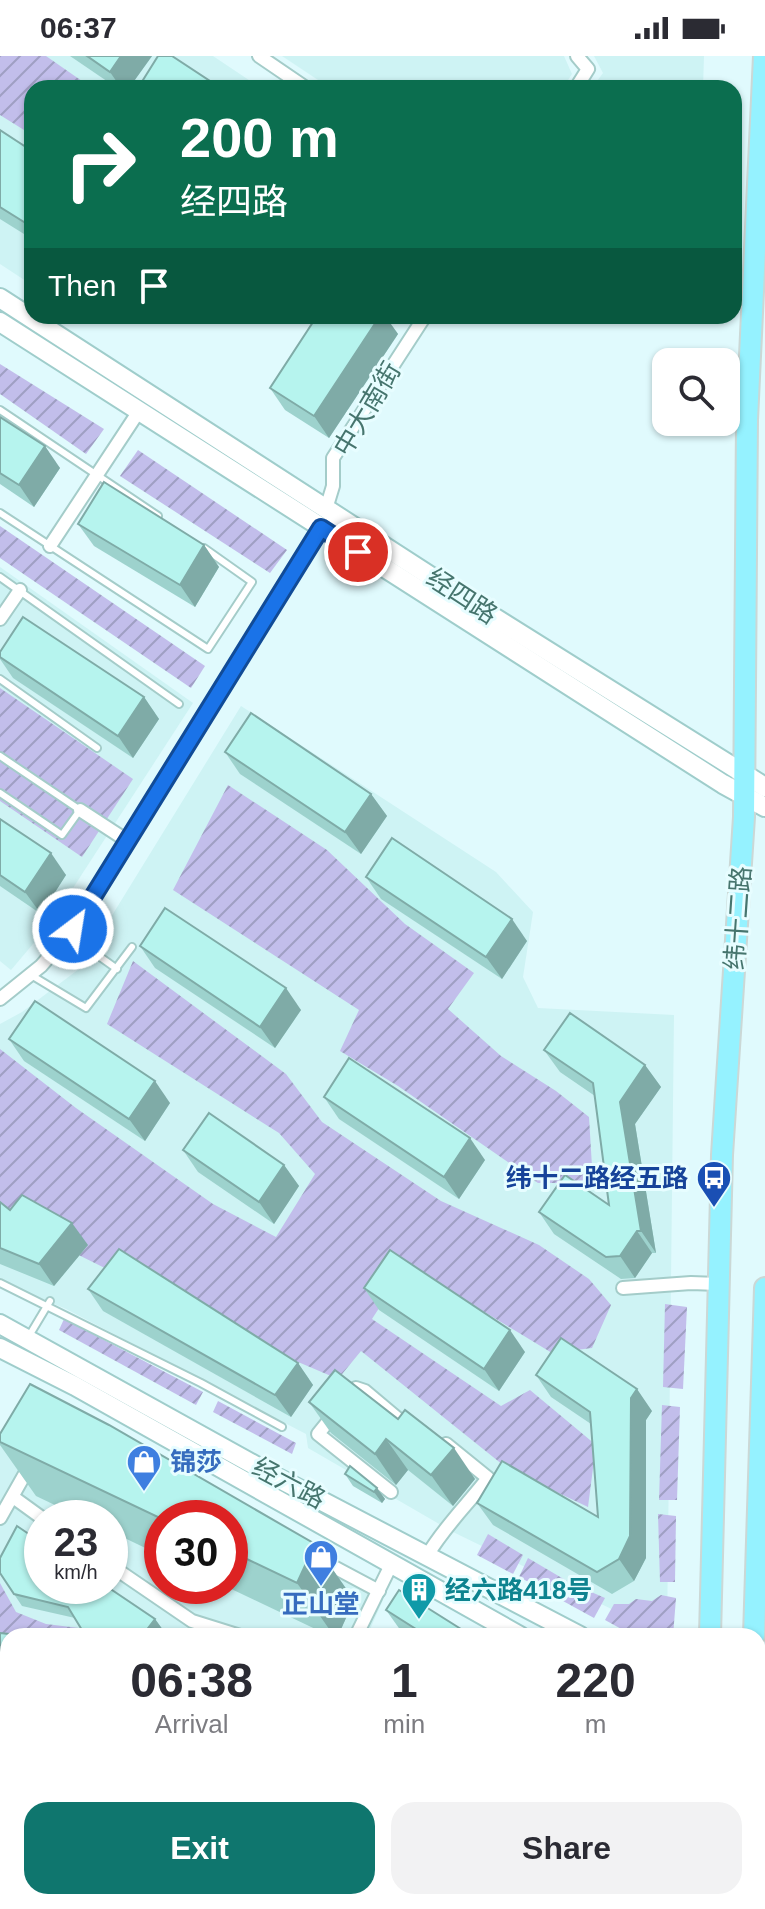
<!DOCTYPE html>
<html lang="en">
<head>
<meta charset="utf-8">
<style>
  :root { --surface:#fff; --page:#f2f2f3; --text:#2b2b33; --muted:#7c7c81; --accent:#0f766e }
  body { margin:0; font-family:Helvetica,"Noto Sans SC",sans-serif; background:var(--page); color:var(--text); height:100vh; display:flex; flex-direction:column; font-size:30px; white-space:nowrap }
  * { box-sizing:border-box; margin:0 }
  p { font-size:26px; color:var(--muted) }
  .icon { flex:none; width:44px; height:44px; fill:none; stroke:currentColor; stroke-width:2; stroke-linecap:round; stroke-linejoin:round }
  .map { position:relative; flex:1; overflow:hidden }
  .panel { position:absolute; left:0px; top:1572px; width:766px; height:282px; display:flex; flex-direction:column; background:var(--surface); border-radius:24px 24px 0 0; box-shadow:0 2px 6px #0004 }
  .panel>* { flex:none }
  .top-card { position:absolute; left:24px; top:24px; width:718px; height:244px; border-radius:24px; box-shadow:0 2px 6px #0004; background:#0b6e4f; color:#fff; overflow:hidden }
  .controls { position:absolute; left:652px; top:292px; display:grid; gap:16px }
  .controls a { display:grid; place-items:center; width:88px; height:88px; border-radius:16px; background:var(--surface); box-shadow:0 2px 6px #0004; font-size:40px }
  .speed { position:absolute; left:24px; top:1444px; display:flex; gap:16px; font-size:40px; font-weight:700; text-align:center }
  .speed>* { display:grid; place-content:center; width:104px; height:104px; border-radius:50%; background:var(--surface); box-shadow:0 2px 6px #0004; line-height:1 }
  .speed small { font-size:20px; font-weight:400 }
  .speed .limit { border:12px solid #d22; background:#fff; color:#111 }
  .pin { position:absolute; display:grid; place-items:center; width:68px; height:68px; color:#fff; margin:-34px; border:4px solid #fff; border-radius:50%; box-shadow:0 2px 8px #0007 }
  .me { position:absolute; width:88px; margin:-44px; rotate:31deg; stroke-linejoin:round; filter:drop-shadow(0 0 6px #0008) }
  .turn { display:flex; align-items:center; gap:28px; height:168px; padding:0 24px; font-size:36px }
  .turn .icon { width:104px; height:104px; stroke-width:2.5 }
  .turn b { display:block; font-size:56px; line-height:68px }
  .then { display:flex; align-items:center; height:76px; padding:0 24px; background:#0003; gap:16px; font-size:30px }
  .eta { display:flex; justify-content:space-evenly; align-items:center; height:136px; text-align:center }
  .eta b { font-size:48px; font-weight:700; line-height:56px }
  .primary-button { display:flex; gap:16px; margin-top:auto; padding:16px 24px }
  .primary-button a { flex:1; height:92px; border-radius:24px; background:var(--accent); color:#fff; font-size:32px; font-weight:700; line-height:92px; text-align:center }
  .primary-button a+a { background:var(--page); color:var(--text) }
  .status { display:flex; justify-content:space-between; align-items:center; height:56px; padding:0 40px; background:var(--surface); direction:ltr }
  .status svg { height:22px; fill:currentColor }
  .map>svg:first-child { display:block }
  .residential { fill:#cef3f4; fill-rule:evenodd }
  .garden { fill:url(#garden-furrows) }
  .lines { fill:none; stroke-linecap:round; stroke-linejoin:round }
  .lane-casing { stroke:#a4ccc9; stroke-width:10 }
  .street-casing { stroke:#a4ccc9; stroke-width:16 }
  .secondary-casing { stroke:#9fcdcb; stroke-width:22 }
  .primary-casing { stroke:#cbd8d6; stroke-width:24 }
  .lane { stroke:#fff; stroke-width:6 }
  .street { stroke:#fff; stroke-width:12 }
  .secondary { stroke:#fff; stroke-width:18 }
  .primary { stroke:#95f2ff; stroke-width:20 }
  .wall { fill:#9dd2cd }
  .shaded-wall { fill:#7faba7 }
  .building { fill:#b6f4ee; stroke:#7faba7; stroke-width:2 }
  .route-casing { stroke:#114b97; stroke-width:20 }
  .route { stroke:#1a73e8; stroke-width:14 }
  .labels { text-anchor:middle; stroke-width:6; stroke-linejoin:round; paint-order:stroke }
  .street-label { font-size:26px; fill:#46756e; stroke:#e7fdff }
  .transit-label { font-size:26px; font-weight:bold; fill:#164399; stroke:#e7fdff; text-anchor:end }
  .shop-label { font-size:26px; font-weight:bold; fill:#366cbe; stroke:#e7fdff; text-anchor:start }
  .culture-label { font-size:26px; font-weight:bold; fill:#0d838f; stroke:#e7fdff; text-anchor:start }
</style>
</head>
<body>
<div class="status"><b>06:37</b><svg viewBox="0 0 49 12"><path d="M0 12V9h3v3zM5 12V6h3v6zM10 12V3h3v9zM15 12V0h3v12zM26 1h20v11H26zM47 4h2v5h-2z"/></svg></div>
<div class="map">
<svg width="765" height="1853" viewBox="0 0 765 1853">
  <defs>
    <pattern id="garden-furrows" width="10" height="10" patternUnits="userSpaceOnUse" patternTransform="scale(2)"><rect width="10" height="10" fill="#c2beeb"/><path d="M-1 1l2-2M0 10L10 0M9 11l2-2" fill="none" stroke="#9f9fc3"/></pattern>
  </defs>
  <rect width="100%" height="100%" fill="#e0fafd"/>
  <g class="residential">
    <path d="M0,0H213L261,32H32V229L0,208Z"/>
    <path d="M282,0H564L572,18L563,32H330Z"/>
    <path d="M594,0H704L703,32H592L603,17Z"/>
    <path d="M0,511L193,647L49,869L11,914L0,905Z"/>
    <path d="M241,650L496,816L533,856L523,921L538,952L674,959L667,1580L453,1476L308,1392L306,1378L66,1253L0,1225V968L22,956L79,913Z"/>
    <path d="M57,1360L383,1544L367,1580H8V1846H553L549,1853H0V1384ZM42,1462H110V1530H42ZM162,1462H230V1530H162Z"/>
  </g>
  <g class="garden">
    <path d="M0,0H46L92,32H32V79L0,59Z"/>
    <path d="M0,308L104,373L86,398L0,338Z"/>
    <path d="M138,394L287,494L270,517L120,420Z"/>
    <path d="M0,470L205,610L191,632L0,502Z"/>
    <path d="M0,632L133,723L82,801L0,745Z"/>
    <path d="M228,729L327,794L405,868L474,917L448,953L501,1000L556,1035L589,1061L593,1127H538L398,1030L340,995L359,954L173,834Z"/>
    <path d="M133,905L286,1018L322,1066L441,1145L539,1189L589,1223L611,1249L592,1292L552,1297L407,1209L372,1263L501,1350L530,1334L596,1389L588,1451L508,1413L361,1295L338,1323L270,1294L0,1160V993L76,1052L213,1148L276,1181L315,1118L279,1077L107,968Z"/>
    <path d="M665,1248L687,1251L683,1333L663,1331Z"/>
    <path d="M64,1263L203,1336L196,1349L59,1274Z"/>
    <path d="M218,1345L296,1387L292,1398L213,1356Z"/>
    <path d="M662,1349L680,1351L677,1444H659Z"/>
    <path d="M658,1458L676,1460L675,1526H660Z"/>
    <path d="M488,1478L523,1499L513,1518L477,1499Z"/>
    <path d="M528,1502L567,1525L557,1541L519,1521Z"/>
    <path d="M0,1527L16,1556L46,1568L79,1572L81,1580H8L0,1592Z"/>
    <path d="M573,1528L605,1542L594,1562L563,1545Z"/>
    <path d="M661,1539L676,1542L673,1580H634L605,1564L614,1548H629L636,1543L652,1545Z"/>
    <path d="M0,1696L8,1697V1836L0,1834Z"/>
  </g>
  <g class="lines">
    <defs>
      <g id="lane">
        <path d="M0,354L158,460"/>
        <path d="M0,457L208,593L252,526L204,492"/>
        <path d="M0,521L179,648"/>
        <path d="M0,623L97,692"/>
        <path d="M0,700L80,754L62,779L0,737"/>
        <path d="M68,878L117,913"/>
        <path d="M31,919L86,952L132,891"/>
        <path d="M0,1227L201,1327L282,1371"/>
        <path d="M29,1280L50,1245"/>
      </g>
      <g id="street">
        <path d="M259,0L306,32"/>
        <path d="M576,32L588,13L577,0"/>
        <path d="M326,453L333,430V402L425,260"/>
        <path d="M50,490L139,355"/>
        <path d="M0,563L20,534"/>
        <path d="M80,754L126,784"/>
        <path d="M0,943L41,910L73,873L321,472"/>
        <path d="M623,1232L691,1227L718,1228"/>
        <path d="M349,1340L356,1332L365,1335L409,1372"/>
        <path d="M335,1357L318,1378L391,1436"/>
        <path d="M13,1441L42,1462"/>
        <path d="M0,1462L30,1409"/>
        <path d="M427,1500C443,1472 468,1448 488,1422L446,1388"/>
        <path d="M317,1502L379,1535"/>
        <path d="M110,1509L192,1565L240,1580"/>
        <path d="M356,1580L391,1509"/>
      </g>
      <g id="secondary">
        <path d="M0,242L492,560L765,731"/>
        <path d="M0,266L723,728L765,751"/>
        <path d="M0,1268L274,1420L580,1580"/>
        <path d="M0,1292L75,1330L520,1580"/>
        <path d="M758,1684L765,1681"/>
      </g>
      <g id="primary">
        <path d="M710,1580L722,1099L744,761L747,364L764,0"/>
        <path d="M754,1580L765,1232"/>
        <path d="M706,1853V1846"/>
        <path d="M748,1853V1846"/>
      </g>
    </defs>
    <use href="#lane" class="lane-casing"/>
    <use href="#street" class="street-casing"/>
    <use href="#secondary" class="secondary-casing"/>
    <use href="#primary" class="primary-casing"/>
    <use href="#lane" class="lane"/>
    <use href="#street" class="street"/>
    <use href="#secondary" class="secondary"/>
    <use href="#primary" class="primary"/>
  </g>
  <g class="wall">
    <path d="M70,0H152L129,32H117Z"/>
    <path d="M0,74L32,95V183L0,163Z"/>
    <path d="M317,260H385L398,278L329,382L285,354L270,332Z"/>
    <path d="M0,361L60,412L34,451L0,428Z"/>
    <path d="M78,468L204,489L219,511L195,551L94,490Z"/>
    <path d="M0,596L144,641L159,663L133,702L13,622L0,603Z"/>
    <path d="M225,696L371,738L387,760L361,798L240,718Z"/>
    <path d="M0,763L66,819L41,858L0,830Z"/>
    <path d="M366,821L527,885L502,923L381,843Z"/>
    <path d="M140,890L301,954L275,992L155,912Z"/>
    <path d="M9,983L170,1047L145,1085L24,1005Z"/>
    <path d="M544,994L645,1009L661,1031L635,1068L656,1197H652L635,1222L621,1223L554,1178L539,1156L609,1149L595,1040L560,1016Z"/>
    <path d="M324,1041L485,1104L459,1143L339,1063Z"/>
    <path d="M183,1094L284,1109L299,1130L274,1168L198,1116Z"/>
    <path d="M0,1146L10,1154L88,1189L54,1230L0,1208Z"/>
    <path d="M364,1232L525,1296L499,1335L379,1254Z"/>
    <path d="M88,1233L298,1307L313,1329L291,1361L103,1255Z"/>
    <path d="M536,1319L652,1355L646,1364V1502L634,1525L612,1538L493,1469L477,1447L598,1461L591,1368L551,1341Z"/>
    <path d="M30,1328L109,1369L315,1488L354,1544L338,1580H330L225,1530H230V1462H162V1500L110,1475V1462H82L36,1440L0,1389V1378Z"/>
    <path d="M309,1346L398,1363L475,1423L453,1450L408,1414L396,1429L331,1377Z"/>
    <path d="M345,1418L377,1432L385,1443L382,1447L353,1430Z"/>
    <path d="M0,1517L155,1563L163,1574L159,1580H86L75,1562L22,1550Z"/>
    <path d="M386,1554L472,1580H408L401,1575Z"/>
    <path d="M0,1577L9,1578L10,1580H8V1680L0,1679Z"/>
    <path d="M62,1846H465L469,1853H61Z"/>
  </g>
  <g class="shaded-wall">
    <path d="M121,0H152L129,32H121L110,16Z"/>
    <path d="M380,260H385L398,278L329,382L314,360Z"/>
    <path d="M45,390L60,412L34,451L19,429Z"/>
    <path d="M204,489L219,511L195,551L180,529Z"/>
    <path d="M144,641L159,663L133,702L118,680Z"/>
    <path d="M371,738L387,760L361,798L345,776Z"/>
    <path d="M51,797L66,819L41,858L25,836Z"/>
    <path d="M512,863L527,885L502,923L486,901Z"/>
    <path d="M286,932L301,954L275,992L260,971Z"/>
    <path d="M645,1009L661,1031L635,1068L656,1197L641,1175L620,1046Z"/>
    <path d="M155,1025L170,1047L145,1085L129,1063Z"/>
    <path d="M470,1082L485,1104L459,1143L444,1121Z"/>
    <path d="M284,1109L299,1130L274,1168L259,1146Z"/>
    <path d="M72,1167L88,1189L54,1230L39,1208Z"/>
    <path d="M637,1175L652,1197L635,1222L620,1200Z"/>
    <path d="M510,1274L525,1296L499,1335L484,1313Z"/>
    <path d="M298,1307L313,1329L291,1361L275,1339Z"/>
    <path d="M637,1333L652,1355L646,1364V1502L634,1525L619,1503L631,1342Z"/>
    <path d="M386,1383L408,1414L396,1429L375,1398Z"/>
    <path d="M454,1392L475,1423L453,1450L431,1419Z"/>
    <path d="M377,1432L385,1443L382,1447L374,1436Z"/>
    <path d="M315,1488L354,1544L338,1580H334L297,1527Z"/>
    <path d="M155,1563L163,1574L159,1580H142Z"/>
    <path d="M8,1589V1631L5,1627Z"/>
    <path d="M0,1836L12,1853H0Z"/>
    <path d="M449,1846H465L469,1853H445Z"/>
  </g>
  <g class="building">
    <path d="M87,0H121L110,16Z"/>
    <path d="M158,0H172L219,31L218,32H138Z"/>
    <path d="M0,74L32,95V171L0,151Z"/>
    <path d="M317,260H380L314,360L270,332Z"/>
    <path d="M0,361L45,390L19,429L0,417Z"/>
    <path d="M104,426L204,489L180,529L78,468Z"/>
    <path d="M23,561L144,641L118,680L0,601V596Z"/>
    <path d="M251,657L371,738L345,776L225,696Z"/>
    <path d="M0,763L51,797L25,836L0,819Z"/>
    <path d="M392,782L512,863L486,901L366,821Z"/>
    <path d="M165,852L286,932L260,971L140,890Z"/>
    <path d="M35,945L155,1025L129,1063L9,983Z"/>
    <path d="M570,957L645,1009L620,1046L641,1175H637L620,1200L606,1201L539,1156L565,1119L609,1149L593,1027L544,994Z"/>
    <path d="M349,1002L470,1082L444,1121L324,1041Z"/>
    <path d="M209,1057L284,1109L259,1146L183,1094Z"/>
    <path d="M22,1139L72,1167L39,1208L0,1192V1146L10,1154Z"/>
    <path d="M119,1193L298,1307L275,1339L88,1233Z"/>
    <path d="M390,1194L510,1274L484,1313L364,1232Z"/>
    <path d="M561,1282L637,1333L631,1342L630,1480L619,1503L597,1516L477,1447L502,1405L598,1461L590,1356L536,1319Z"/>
    <path d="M335,1314L398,1363L405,1354L454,1392L431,1419L386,1383L375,1398L309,1346Z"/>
    <path d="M30,1328L109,1369L315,1488L297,1527L230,1495V1462L162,1463L0,1386V1378Z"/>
    <path d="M350,1410L377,1432L374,1436L345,1418Z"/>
    <path d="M17,1470L42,1487V1530H106L155,1563L142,1580H92L82,1574L68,1551L14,1538L0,1517V1502Z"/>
    <path d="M399,1534L472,1580H427L386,1554Z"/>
    <path d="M0,1577L9,1578L5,1627H0Z"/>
    <path d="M62,1846H449L445,1853H331L304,1847L273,1853H61Z"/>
    <path d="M533,1846H633L645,1853H529Z"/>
  </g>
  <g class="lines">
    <defs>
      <path id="route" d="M73,873L321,472L358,496"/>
    </defs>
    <use href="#route" class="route-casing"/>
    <use href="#route" class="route"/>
  </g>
  <defs>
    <symbol id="bus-pin" viewBox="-11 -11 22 30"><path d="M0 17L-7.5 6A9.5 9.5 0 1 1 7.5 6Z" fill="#1a4fb4" stroke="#e7fdff"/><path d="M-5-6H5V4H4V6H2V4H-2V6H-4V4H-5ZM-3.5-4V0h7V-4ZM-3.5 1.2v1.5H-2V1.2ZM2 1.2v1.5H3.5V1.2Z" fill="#fff"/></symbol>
    <symbol id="shop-pin" viewBox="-11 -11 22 30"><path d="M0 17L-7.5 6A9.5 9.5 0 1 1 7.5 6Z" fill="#3f7fe0" stroke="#e7fdff"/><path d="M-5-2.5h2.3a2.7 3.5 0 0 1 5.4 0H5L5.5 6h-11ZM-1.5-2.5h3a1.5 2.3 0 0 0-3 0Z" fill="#fff"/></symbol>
    <symbol id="building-pin" viewBox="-11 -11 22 30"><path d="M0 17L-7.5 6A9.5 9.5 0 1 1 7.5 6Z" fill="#0f9aa8" stroke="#e7fdff"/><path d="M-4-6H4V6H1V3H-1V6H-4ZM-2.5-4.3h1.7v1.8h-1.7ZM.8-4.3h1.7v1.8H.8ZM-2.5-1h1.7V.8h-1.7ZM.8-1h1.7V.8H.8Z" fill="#fff"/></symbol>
  </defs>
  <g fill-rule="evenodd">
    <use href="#bus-pin" x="694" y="1102" width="40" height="54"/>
    <use href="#shop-pin" x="124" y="1386" width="40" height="54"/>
    <use href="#shop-pin" x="301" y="1481" width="40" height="54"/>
    <use href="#building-pin" x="399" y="1514" width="40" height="54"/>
  </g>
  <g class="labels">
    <g class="street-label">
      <text transform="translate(367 353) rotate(-59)" y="9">中大南街</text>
      <text transform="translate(462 540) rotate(33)" y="9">经四路</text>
      <text transform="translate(738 862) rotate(-86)" y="9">纬十二路</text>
      <text transform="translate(289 1427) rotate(28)" y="9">经六路</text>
    </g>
    <g class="transit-label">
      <text x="688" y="1131">纬十二路经五路</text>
    </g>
    <g class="shop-label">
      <text x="170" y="1415">锦莎</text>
      <text x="321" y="1557" text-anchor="middle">正山堂</text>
    </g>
    <g class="culture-label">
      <text x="445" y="1543">经六路418号</text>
    </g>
  </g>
</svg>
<div class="controls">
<a><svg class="icon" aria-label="search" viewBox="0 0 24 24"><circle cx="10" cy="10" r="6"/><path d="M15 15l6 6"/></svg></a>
</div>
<div class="speed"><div>23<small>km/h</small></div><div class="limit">30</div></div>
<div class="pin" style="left:358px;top:496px;background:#d93025"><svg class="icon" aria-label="arrive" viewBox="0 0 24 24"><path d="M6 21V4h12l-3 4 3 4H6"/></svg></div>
<svg class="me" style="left:73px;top:873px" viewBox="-20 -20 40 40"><circle r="17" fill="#1a73e8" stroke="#fff" stroke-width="3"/><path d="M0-11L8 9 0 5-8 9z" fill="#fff"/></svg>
<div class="top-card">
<div class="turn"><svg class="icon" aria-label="right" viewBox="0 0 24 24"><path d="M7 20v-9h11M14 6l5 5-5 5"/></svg><div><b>200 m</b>经四路</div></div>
<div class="then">Then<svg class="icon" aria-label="arrive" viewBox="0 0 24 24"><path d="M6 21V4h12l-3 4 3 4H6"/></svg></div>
</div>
<section class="panel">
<div class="eta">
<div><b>06:38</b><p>Arrival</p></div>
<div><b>1</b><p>min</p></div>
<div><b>220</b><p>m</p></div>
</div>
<div class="primary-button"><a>Exit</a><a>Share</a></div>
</section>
</div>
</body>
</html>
